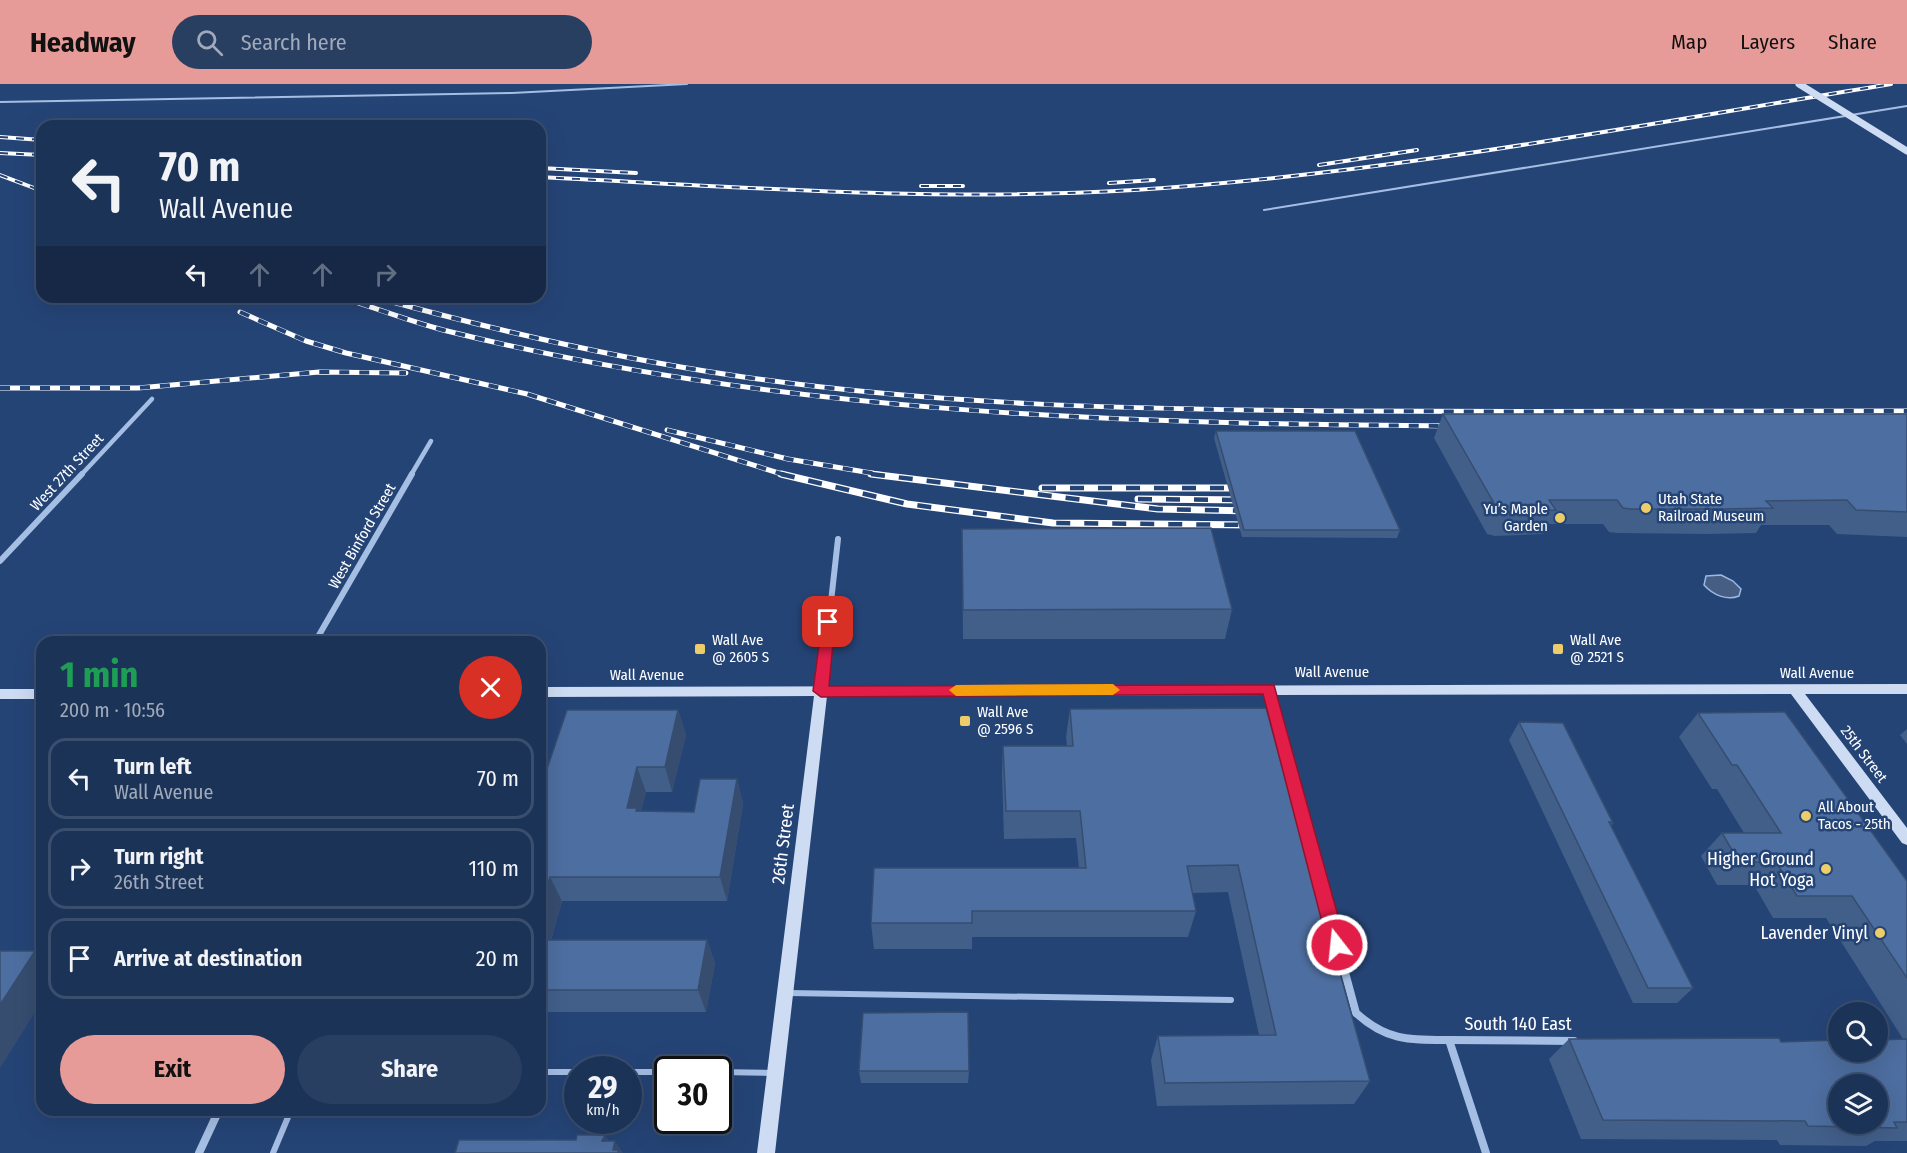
<!DOCTYPE html>
<html lang="en">
<head>
<meta charset="utf-8">
<style>
  :root { --surface:#1c3358; --page:#293f61; --text:#f1f3f6; --muted:#a0aaba; --line:#3a4e6e; --accent:#e69b98 }
  body { margin:0; font-family:"Fira Sans Condensed",sans-serif; background:var(--page); color:var(--text); height:100vh; display:flex; flex-direction:column; font-size:22px; white-space:nowrap }
  * { box-sizing:border-box; margin:0 }
  p { font-size:20px; color:var(--muted) }
  .icon { flex:none; width:33px; height:33px; fill:none; stroke:currentColor; stroke-width:2; stroke-linecap:round; stroke-linejoin:round }
  .map { position:relative; flex:1; overflow:hidden }
  .drawer { position:absolute; left:36px; top:552px; width:510px; height:480px; display:flex; flex-direction:column; background:var(--surface); border-radius:18px; box-shadow:0 6px 24px #0002,0 0 0 2px var(--line) }
  .drawer>* { flex:none }
  .banner { position:absolute; left:36px; top:36px; width:510px; height:183px; border-radius:18px; box-shadow:0 6px 24px #0002,0 0 0 2px var(--line); background:#1c3358; color:var(--text); overflow:hidden }
  .buttons { position:absolute; left:1828px; top:918px; display:grid; gap:12px }
  .buttons a { display:grid; place-items:center; width:60px; height:60px; border-radius:50%; background:var(--surface); box-shadow:0 6px 24px #0002,0 0 0 2px var(--line); font-size:30px }
  .speed { position:absolute; left:564px; top:972px; display:flex; gap:12px; font-size:30px; font-weight:700; text-align:center }
  .speed>* { display:grid; place-content:center; width:78px; height:78px; border-radius:50%; background:var(--surface); box-shadow:0 6px 24px #0002,0 0 0 2px var(--line); line-height:1 }
  .speed small { font-size:15px; font-weight:400 }
  .speed .limit { border:3px solid #111; border-radius:9px; background:#fff; color:#111 }
  .pin { position:absolute; display:grid; place-items:center; width:51px; height:51px; color:#fff; margin:-26px; border-radius:12px; box-shadow:0 3px 9px #0006 }
  .me { position:absolute; width:66px; margin:-33px; rotate:344deg; stroke-linejoin:round; filter:drop-shadow(0 0 4px #0008) }
  .turn { display:flex; align-items:center; gap:21px; height:126px; padding:0 24px; font-size:27px }
  .turn .icon { width:78px; height:78px; stroke-width:2.5 }
  .turn b { display:block; font-size:42px; line-height:51px }
  .lanes { display:flex; align-items:center; height:57px; padding:0 24px; background:#0003; justify-content:center; gap:30px; direction:ltr }
  .lanes .off { opacity:.35 }
  .round { display:grid; place-items:center; flex:none; width:63px; height:63px; border-radius:32px; background:var(--page) }
  .overview { display:flex; align-items:center; justify-content:space-between; height:102px; padding:0 24px }
  h1 { font-size:36px; font-weight:700; line-height:45px; color:#1e9e55 }
  .cta { display:flex; gap:12px; margin-top:auto; padding:12px 24px }
  .cta a { flex:1; height:69px; border-radius:36px; background:var(--accent); color:#111; font-size:24px; font-weight:700; line-height:69px; text-align:center }
  .cta a+a { background:var(--page); color:var(--text) }
  ul { padding:0; list-style:none }
  li { display:flex; align-items:center; gap:18px; height:81px; margin:0 12px 9px; padding:0 12px; border:3px solid var(--line); border-radius:18px }
  li div { flex:1 }
  li b { display:block; font-size:22px }
  li em { font-style:normal }
  header { display:flex; align-items:center; gap:36px; box-sizing:border-box; height:84px; padding:0 30px; background:var(--accent); color:#111 }
  header strong { font-size:28px }
  nav { display:flex; gap:33px; margin-inline-start:auto; font-size:21px }
  .search { width:420px; height:54px; background:var(--page); display:flex; align-items:center; gap:15px; box-sizing:border-box; padding:0 21px; border-radius:33px; color:var(--muted); font-size:22px }
  .map>svg:first-child { display:block }
  .water { fill:#465e83; stroke:#9ab8e3; stroke-width:1.5 }
  .lines { fill:none; stroke-linecap:round; stroke-linejoin:round }
  .lane-far1 { stroke:#a5bee3; stroke-width:2 }
  .lane { stroke:#a5bee3; stroke-width:6 }
  .street-far2 { stroke:#a5bee3; stroke-width:4.5 }
  .street-far1 { stroke:#a5bee3; stroke-width:6 }
  .street { stroke:#a5bee3; stroke-width:8 }
  .secondary { fill:#cedcf3; fill-rule:evenodd }
  .rail-far2-casing { stroke:#fff; stroke-width:4 }
  .rail-far1-casing { stroke:#fff; stroke-width:5 }
  .rail-casing { stroke:#fff; stroke-width:7 }
  .rail-far2 { stroke:#254476; stroke-width:2; stroke-dasharray:8; stroke-linecap:butt }
  .rail-far1 { stroke:#254476; stroke-width:4; stroke-dasharray:10; stroke-linecap:butt }
  .rail { stroke:#254476; stroke-width:4.5; stroke-dasharray:14; stroke-linecap:butt }
  .secondary-bridge { stroke:#cedcf3; stroke-width:7 }
  .wall { fill:#425f8a }
  .shaded-wall { fill:#364d70 }
  .building { fill:#4d6ea0; stroke:#364d70; stroke-width:1.5; fill-rule:evenodd }
  .route { fill:#e11d48; stroke:#92132f; stroke-width:1.5 }
  .slow { fill:#f59e0b }
  .poi-dot { fill:#eccd6a; stroke:#254476; stroke-width:2 }
  .labels { text-anchor:middle; stroke-width:5; stroke-linejoin:round; paint-order:stroke }
  .street-label { font-size:15px; fill:#fff; stroke:#254476 }
  .poi-label { font-size:15px; fill:#fff; stroke:#254476; text-anchor:start }
  .near-street-label { font-size:18px; fill:#fff; stroke:#254476 }
  .near-poi-label { font-size:18px; fill:#fff; stroke:#254476; text-anchor:end }
</style>
</head>
<body>
<header>
<strong>Headway</strong>
<div class="search"><svg class="icon" aria-label="search" viewBox="0 0 24 24"><circle cx="10" cy="10" r="6"/><path d="M15 15l6 6"/></svg>Search here</div>
<nav><a>Map</a><a>Layers</a><a>Share</a></nav>
</header>
<div class="map">
<svg width="1907" height="1069" viewBox="0 0 1907 1069">
  <rect width="100%" height="100%" fill="#254476"/>
  <path class="water" d="M1721,491L1733,497L1741,505L1739,512C1727,517 1713,511 1704,501L1706,492Z"/>
  <g class="lines">
    <g class="lane-far1">
      <path d="M0,18L512,9L687,0"/>
      <path d="M1264,126L1907,22"/>
    </g>
    <g class="lane">
      <path d="M788,909L1231,916"/>
      <path d="M540,988H578"/>
      <path d="M628,988H668"/>
      <path d="M718,988L773,989"/>
      <path d="M273,1069L291,1026"/>
    </g>
    <g class="street-far2">
      <path d="M81,391L152,315"/>
      <path d="M411,391L431,357"/>
    </g>
    <g class="street-far1">
      <path d="M0,477L82,390"/>
      <path d="M315,558L412,390"/>
      <path d="M1269,605L1289,684"/>
      <path d="M821,607L838,455"/>
    </g>
    <g class="street">
      <path d="M1289,682L1356,929C1387,957 1409,956 1449,956L1486,1069"/>
      <path d="M1449,956L1574,957"/>
      <path d="M199,1069L219,1026"/>
    </g>
    <g class="secondary">
      <path d="M1907,600V610H1805L1907,744V761L1902,759L1791,610L827,612L775,1069H757L814,612L540,613V603Z"/>
      <rect x="0" y="605" width="42" height="10"/>
    </g>
    <defs>
      <g id="rail-far2">
        <path d="M0,53L42,56"/>
        <path d="M0,69L42,71"/>
        <path d="M1319,81L1417,66"/>
        <path d="M540,84L636,89"/>
        <path d="M0,91L42,107"/>
        <path d="M540,93C738,103 936,118 1134,106C1388,90 1640,41 1891,0"/>
        <path d="M1109,99L1154,96"/>
        <path d="M921,102H963"/>
      </g>
      <g id="rail-far1">
        <path d="M341,213C375,224 409,237 443,246C775,329 1116,340 1456,342"/>
        <path d="M374,213C494,246 614,274 737,292C932,321 1129,325 1325,327C1519,328 1713,327 1907,327"/>
        <path d="M240,228L306,257L346,269L527,310L785,391"/>
        <path d="M0,304H138L319,288L406,289"/>
        <path d="M667,346L788,375L883,391"/>
      </g>
      <g id="rail">
        <path d="M781,390L907,420L1053,439L1254,441"/>
        <path d="M871,390L1158,425L1251,427"/>
        <path d="M1042,404H1246"/>
        <path d="M1138,415L1249,416"/>
      </g>
    </defs>
    <use href="#rail-far2" class="rail-far2-casing"/>
    <use href="#rail-far1" class="rail-far1-casing"/>
    <use href="#rail" class="rail-casing"/>
    <use href="#rail-far2" class="rail-far2"/>
    <use href="#rail-far1" class="rail-far1"/>
    <use href="#rail" class="rail"/>
    <path class="secondary-bridge" d="M1799,0L1907,67"/>
  </g>
  <g class="wall">
    <path d="M1443,330H1907V453L1837,450L1829,441H1761L1756,449L1708,450L1617,449L1609,448L1603,440H1549L1543,450L1495,452L1487,450L1434,354Z"/>
    <path d="M1216,347L1400,446L1397,454L1242,453L1214,354Z"/>
    <path d="M962,445L1232,525L1225,555H963Z"/>
    <path d="M1266,624L1370,997L1354,1020L1157,1022L1151,976L1158,952L1259,951L1228,808L1192,809L1196,827L1188,853H972V865H874L871,839L1079,784L1076,754L1004,755L1002,690L1003,662H1067L1066,653L1070,625Z"/>
    <path d="M678,626L686,651L672,708H646L641,727L694,728L737,695L743,720L727,817H562L551,856H707L715,879L706,928H540V705Z"/>
    <path d="M1698,629L1907,797V1057H1875L1866,1062L1780,1061L1777,1056L1581,1055L1549,975L1569,955L1781,958L1903,955L1826,834H1773L1754,801H1717L1701,772L1722,749H1744L1717,705H1712L1679,653Z"/>
    <path d="M1519,638L1613,739L1611,742L1693,904L1677,919H1633L1509,656Z"/>
    <path d="M1907,645V660L1900,651Z"/>
    <path d="M859,987H969L968,999H861Z"/>
  </g>
  <g class="shaded-wall">
    <path d="M678,626L686,651L672,708L665,683Z"/>
    <path d="M637,683L646,708L640,732L627,724Z"/>
    <path d="M737,695L743,720L727,817L720,793Z"/>
    <path d="M550,793L562,817L544,879L540,872V826Z"/>
    <path d="M707,856L715,879L706,928L698,906Z"/>
    <path d="M35,867L42,873V917L0,984V921Z"/>
    <path d="M605,1051L614,1064L615,1057L623,1069H610L602,1057Z"/>
  </g>
  <g class="building">
    <path d="M1443,330H1907V428L1856,426L1847,416L1766,417L1773,424L1724,425H1631L1623,424L1617,416H1549L1556,426L1507,428L1498,426Z"/>
    <path d="M1216,347H1355L1400,446H1244Z"/>
    <path d="M1211,444L1232,525L963,526L962,445Z"/>
    <path d="M1266,624L1370,997L1165,999L1158,952L1276,951L1238,781L1187,782L1196,827H972V839H871L874,784H1086L1080,727H1006L1003,662H1073L1070,625Z"/>
    <path d="M567,626H678L665,683H637L627,724H637L636,727L694,728L700,695H737L720,793H550L540,826V705Z"/>
    <path d="M1785,628L1907,797V894L1852,812H1797L1776,778H1739L1722,749H1781L1737,681H1732L1698,629Z"/>
    <path d="M1519,638L1563,639L1613,739L1609,738L1693,904H1648Z"/>
    <path d="M540,856H707L698,906H540Z"/>
    <path d="M0,867H35L0,921Z"/>
    <path d="M968,928L969,987H859L863,929Z"/>
    <path d="M1779,954L1781,958L1839,956V968H1878V956L1907,955V1038H1894L1897,1044L1808,1042L1805,1037L1603,1036L1569,955ZM1839,1000H1878V1040H1839Z"/>
    <path d="M577,1051H605L602,1057H615L613,1066H618V1069H455L459,1056H576Z"/>
  </g>
  <path class="route" d="M828,533L835,538L829,602L1274,601L1346,861L1343,867L1337,869L1330,867L1328,861L1263,610L821,613L813,607L822,538Z"/>
  <path class="slow" d="M1113,600L1120,606L1113,611L956,612L949,606L956,601Z"/>
  <g class="poi-dot">
    <circle cx="1646" cy="424" r="6"/>
    <circle cx="1560" cy="434" r="6"/>
    <rect x="694" y="559" width="12" height="12" rx="3"/>
    <rect x="1552" y="559" width="12" height="12" rx="3"/>
    <rect x="959" y="631" width="12" height="12" rx="3"/>
    <circle cx="1806" cy="732" r="6"/>
    <circle cx="1826" cy="785" r="6"/>
    <circle cx="1880" cy="849" r="6"/>
  </g>
  <g class="labels">
    <g class="street-label">
      <text transform="translate(67 388) rotate(-47)" y="5">West 27th Street</text>
      <text transform="translate(362 452) rotate(-60)" y="5">West Binford Street</text>
      <text x="1332" y="593">Wall Avenue</text>
      <text x="1817" y="594">Wall Avenue</text>
      <text x="647" y="596">Wall Avenue</text>
      <text transform="translate(1864 670) rotate(53)" y="5">25th Street</text>
    </g>
    <g class="poi-label">
      <text x="1658" y="420">Utah State<tspan x="1658" dy="17">Railroad Museum</tspan></text>
      <text x="1548" y="430" text-anchor="end">Yu’s Maple<tspan x="1548" dy="17">Garden</tspan></text>
      <text x="712" y="561">Wall Ave<tspan x="712" dy="17">@ 2605 S</tspan></text>
      <text x="1570" y="561">Wall Ave<tspan x="1570" dy="17">@ 2521 S</tspan></text>
      <text x="977" y="633">Wall Ave<tspan x="977" dy="17">@ 2596 S</tspan></text>
      <text x="1818" y="728">All About<tspan x="1818" dy="17">Tacos - 25th</tspan></text>
    </g>
    <g class="near-street-label">
      <text transform="translate(783 760) rotate(-83)" y="6">26th Street</text>
      <text x="1518" y="946">South 140 East</text>
    </g>
    <g class="near-poi-label">
      <text x="1814" y="781">Higher Ground<tspan x="1814" dy="21">Hot Yoga</tspan></text>
      <text x="1868" y="855">Lavender Vinyl</text>
    </g>
  </g>
</svg>
<div class="buttons">
<a><svg class="icon" aria-label="search" viewBox="0 0 24 24"><circle cx="10" cy="10" r="6"/><path d="M15 15l6 6"/></svg></a>
<a><svg class="icon" aria-label="layers" viewBox="0 0 24 24"><path d="M12 4l9 5-9 5-9-5zM3 14l9 5 9-5"/></svg></a>
</div>
<div class="speed"><div>29<small>km/h</small></div><div class="limit">30</div></div>
<div class="pin" style="left:828px;top:538px;background:#d93025"><svg class="icon" aria-label="arrive" viewBox="0 0 24 24"><path d="M6 21V4h12l-3 4 3 4H6"/></svg></div>
<svg class="me" style="left:1337px;top:861px" viewBox="-20 -20 40 40"><circle r="17" fill="#e11d48" stroke="#fff" stroke-width="3"/><path d="M0-11L8 9 0 5-8 9z" fill="#fff"/></svg>
<div class="banner">
<div class="turn"><svg class="icon" aria-label="left" viewBox="0 0 24 24"><path d="M17 20v-9H6M10 6l-5 5 5 5"/></svg><div><b>70 m</b>Wall Avenue</div></div>
<div class="lanes"><svg class="icon" aria-label="left" viewBox="0 0 24 24"><path d="M17 20v-9H6M10 6l-5 5 5 5"/></svg><svg class="icon off" aria-label="ahead" viewBox="0 0 24 24"><path d="M12 20V5M6 11l6-6 6 6"/></svg><svg class="icon off" aria-label="ahead" viewBox="0 0 24 24"><path d="M12 20V5M6 11l6-6 6 6"/></svg><svg class="icon off" aria-label="right" viewBox="0 0 24 24"><path d="M7 20v-9h11M14 6l5 5-5 5"/></svg></div>
</div>
<section class="drawer">
<div class="overview"><div><h1>1 min</h1><p>200 m · 10:56</p></div><a class="round" style="background:#d93025;color:#fff"><svg class="icon" aria-label="close" viewBox="0 0 24 24"><path d="M6 6l12 12M18 6L6 18"/></svg></a></div>
<ul>
<li><svg class="icon" aria-label="left" viewBox="0 0 24 24"><path d="M17 20v-9H6M10 6l-5 5 5 5"/></svg><div><b>Turn left</b><p>Wall Avenue</p></div><em>70 m</em></li>
<li><svg class="icon" aria-label="right" viewBox="0 0 24 24"><path d="M7 20v-9h11M14 6l5 5-5 5"/></svg><div><b>Turn right</b><p>26th Street</p></div><em>110 m</em></li>
<li><svg class="icon" aria-label="arrive" viewBox="0 0 24 24"><path d="M6 21V4h12l-3 4 3 4H6"/></svg><div><b>Arrive at destination</b></div><em>20 m</em></li>
</ul>
<div class="cta"><a>Exit</a><a>Share</a></div>
</section>
</div>
</body>
</html>
